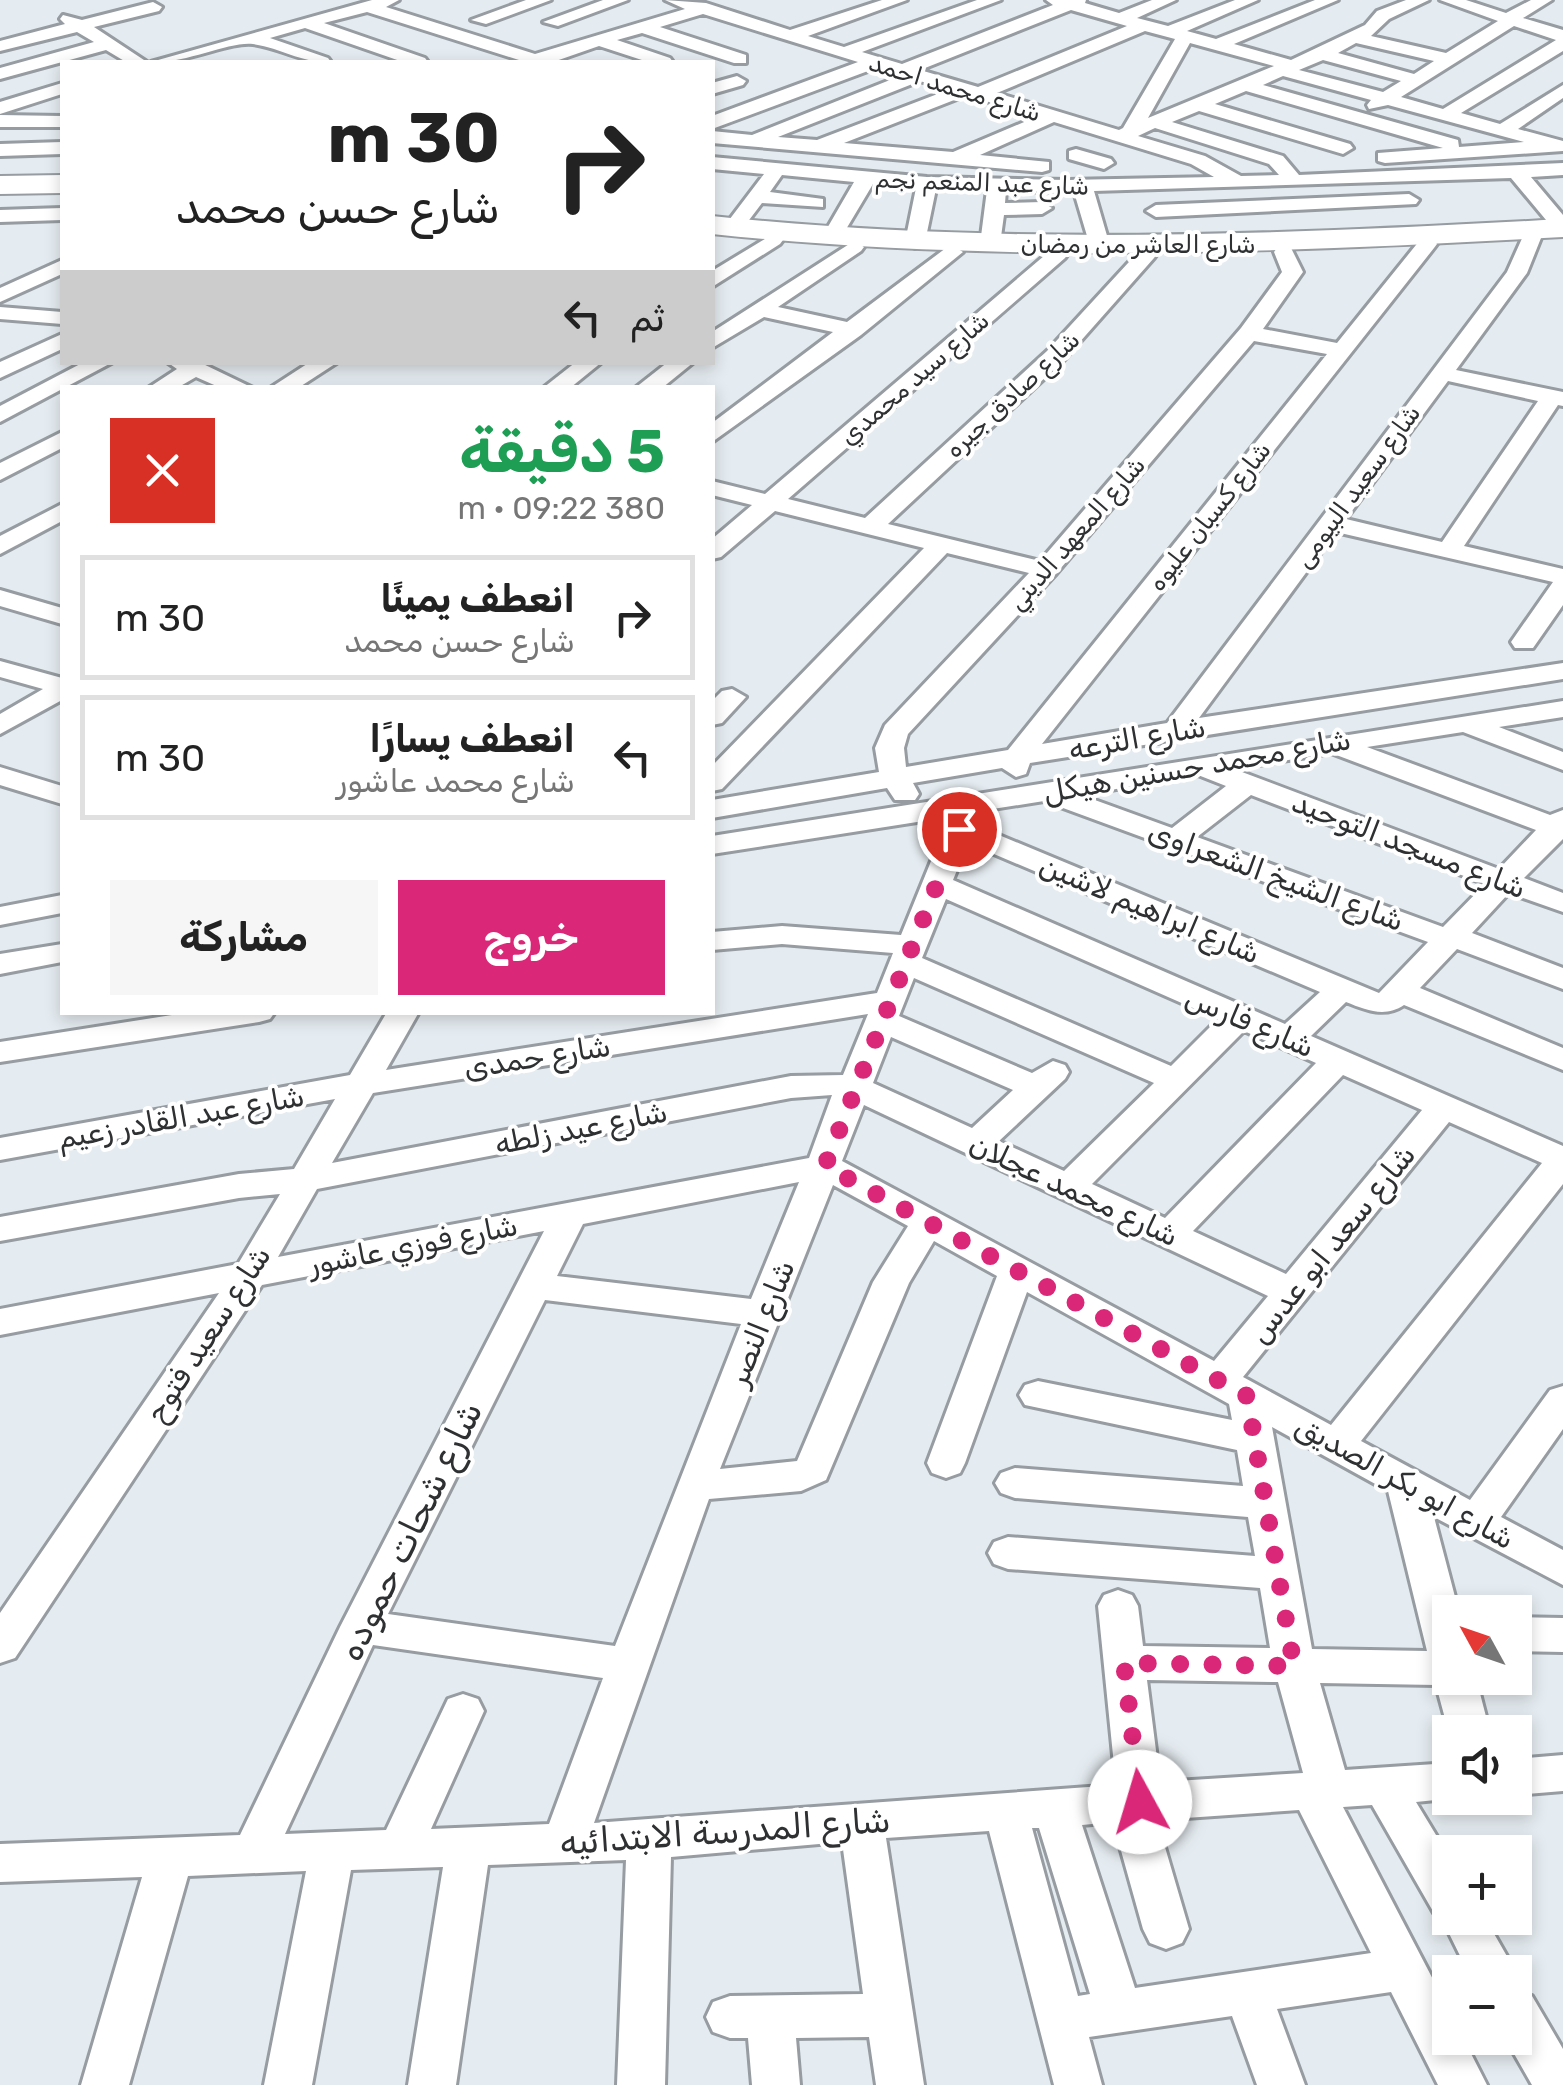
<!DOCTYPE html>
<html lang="ar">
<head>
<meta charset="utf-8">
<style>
  :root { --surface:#fff; --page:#f6f6f6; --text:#222; --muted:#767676; --line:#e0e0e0; --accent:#db2777 }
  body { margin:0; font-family:Rubik,"Noto Naskh Arabic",sans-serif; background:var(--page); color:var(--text); direction:rtl; height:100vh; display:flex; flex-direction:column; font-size:38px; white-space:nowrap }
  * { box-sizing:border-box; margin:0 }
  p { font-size:32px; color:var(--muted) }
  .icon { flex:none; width:55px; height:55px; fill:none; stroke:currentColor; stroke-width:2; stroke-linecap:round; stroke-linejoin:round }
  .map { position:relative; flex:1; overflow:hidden; direction:ltr }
  .side { position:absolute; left:60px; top:385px; width:655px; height:630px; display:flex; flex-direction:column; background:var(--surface); border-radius:0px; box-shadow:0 5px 15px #0003; direction:rtl }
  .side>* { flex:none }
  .guide { position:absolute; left:60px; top:60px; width:655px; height:305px; border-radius:0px; box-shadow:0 5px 15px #0003; direction:rtl; background:#fff; color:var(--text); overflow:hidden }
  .needle { width:65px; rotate:310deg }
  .controls { position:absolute; left:1432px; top:1595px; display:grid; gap:20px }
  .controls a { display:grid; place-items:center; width:100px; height:100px; border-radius:0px; background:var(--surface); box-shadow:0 5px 15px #0003; font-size:50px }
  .pin { position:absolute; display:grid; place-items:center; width:85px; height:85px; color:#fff; margin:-42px; border:5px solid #fff; border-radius:50%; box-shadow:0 2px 10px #0007 }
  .me { position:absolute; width:110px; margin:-55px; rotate:354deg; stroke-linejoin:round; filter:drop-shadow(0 0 8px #0008) }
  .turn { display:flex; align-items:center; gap:35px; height:210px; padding:0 50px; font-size:45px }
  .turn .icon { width:130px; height:130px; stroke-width:2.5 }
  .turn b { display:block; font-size:70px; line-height:85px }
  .then { display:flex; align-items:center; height:95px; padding:0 50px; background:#0003; gap:20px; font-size:38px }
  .round { display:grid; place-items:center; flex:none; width:105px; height:105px; border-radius:0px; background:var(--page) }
  .summary { display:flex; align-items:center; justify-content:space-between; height:170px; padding:0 50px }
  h1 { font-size:60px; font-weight:700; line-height:75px; color:#1e9e55 }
  .cta { display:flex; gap:20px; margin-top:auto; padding:20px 50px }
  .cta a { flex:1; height:115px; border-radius:0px; background:var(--accent); color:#fff; font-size:40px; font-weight:700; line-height:115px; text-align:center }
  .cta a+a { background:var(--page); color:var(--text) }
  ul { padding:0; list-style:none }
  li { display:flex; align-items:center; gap:30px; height:125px; margin:0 20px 15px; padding:0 30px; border:5px solid var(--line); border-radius:0px }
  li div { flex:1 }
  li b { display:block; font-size:38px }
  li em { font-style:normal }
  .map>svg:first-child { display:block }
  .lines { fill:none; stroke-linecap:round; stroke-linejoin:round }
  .street-casing { stroke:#969ca1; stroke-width:6 }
  .secondary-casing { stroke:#969ca1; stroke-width:4 }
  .street { fill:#fff; fill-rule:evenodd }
  .secondary { fill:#fff; fill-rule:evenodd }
  .route { stroke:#db2777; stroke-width:18; stroke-dasharray:0 32.4 }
  .labels { text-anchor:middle; stroke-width:8; stroke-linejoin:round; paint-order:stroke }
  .far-street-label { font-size:25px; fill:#2e3032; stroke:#fff }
  .street-label { font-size:30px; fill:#2e3032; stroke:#fff }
  .near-street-label { font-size:35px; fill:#2e3032; stroke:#fff }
</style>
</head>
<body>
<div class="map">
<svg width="1563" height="2085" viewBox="0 0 1563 2085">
  <rect width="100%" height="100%" fill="#e5ecf1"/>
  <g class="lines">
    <defs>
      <g id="street">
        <path d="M372,0H399L386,7L535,54L685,9L665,0L706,3L790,30L882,0H907L808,36L844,47L977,0H1001L862,52L902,64L1053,5L1046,0H1086L1085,3L1119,13L1152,0H1176L1137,18L1168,26L1235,0H1258L1187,31L1216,39L1315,0H1338L1234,44L1291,60L1365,25L1377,11L1406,0H1429L1389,19L1371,36L1446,53L1498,21L1440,0H1466L1506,13L1531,0H1552L1523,18L1563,30V51L1461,113L1500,124L1563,85V98L1518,129L1563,141V151L1385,163L1378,161V153L1443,148L1246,91L1215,104L1350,144L1353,148L1343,154L1199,111L1172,122L1283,156L1299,175L1563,163V175L1531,177L1563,215V234L1556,232L1511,178L1094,191L1110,246L1100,252L1090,246L1074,192L1006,191L1005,203L1042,202L1052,208L1042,214L1004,215L1000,244L990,250L980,244L987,190L936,189L925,242L915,248L905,242L916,188L873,184L839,241L832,243L822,237L854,182L782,175L770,192L823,199V207L762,203L740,232H726L723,228L764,174L712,169V157L927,177L1067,180L1214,177L1191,164L1054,122L980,155L1049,162V170L1042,172L712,143V131L752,135L900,76L876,68L712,129V116L858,62L703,14L660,27L746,55V63H734L642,33L617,40L670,58L673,62H648L599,46L553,62H517L519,60L367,12L324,23L425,58L428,62H403L305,28L270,38L328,58L331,62C297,62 282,48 253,44C230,41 185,64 151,62ZM1071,10L1127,26L978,87L920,70ZM1514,26L1556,40L1443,109L1401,97ZM1145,31L1175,39L1123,128L1119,130L997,93ZM1190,43L1274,66L1148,118ZM1356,43L1434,61L1414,74L1338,53ZM1323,60L1401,81L1383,92L1299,70ZM1283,76L1371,100L1367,105L1369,109L1388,105L1524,142L1459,147L1458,140L1263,85ZM920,81L948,90L817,140L778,137ZM967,95L1036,117L953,152L844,143ZM1155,128L1269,164L1279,175L1241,176L1205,156L1138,136Z"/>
        <path d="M526,0H551L486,24L471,20Z"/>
        <path d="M603,0H628L558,26L543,22Z"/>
        <path d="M153,2L162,7L159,11L94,27L147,62H126L106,50L0,79V68L94,42L77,32L0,51V41L65,24L60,19L63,15L82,20Z"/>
        <path d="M737,76L746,81L743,85L712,94V83Z"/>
        <path d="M62,83V94L0,114V102Z"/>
        <path d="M0,115L62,116V127H0Z"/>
        <path d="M62,142V154L0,156V144Z"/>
        <path d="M1076,149L1111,159L1114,163L1104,169L1069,159V151Z"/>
        <path d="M1409,194L1419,200L1416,204L1156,217L1146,211L1156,205Z"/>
        <path d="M62,208V220L0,222V210Z"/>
        <path d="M1531,232L1541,238L1527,273L1456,370L1563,392V406L1558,405L1464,546L1563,569V605L1533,648H1515L1511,642L1553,582L1336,532L1199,718L1563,663V679L1030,763L1026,774L1016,777L1002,768L913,783L919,794L915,800H895L887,788L712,818V800L879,772L875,748L885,725L1029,573L947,553L722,789L712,791V766L924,548L775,511L721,557L712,559V539L752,505L712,495V481L765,494L1051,250H1065L1068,254L1065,258L788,499L865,518L1047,351L1140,250H1154L1157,254L1154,258L1063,361L888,524L1040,561L1241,328L1282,272L1274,252L1277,248H1291L1303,272L1263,329L1337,343L1420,240H1434L1437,244L1434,248L1042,744L1167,723L1507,272L1524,234ZM1254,341L1327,354L1008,750L906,767L904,748L908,734L1055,575ZM1448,381L1538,401L1442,542L1346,519Z"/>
        <path d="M773,234L783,240L780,244L712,287V271Z"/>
        <path d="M854,241L864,247L861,251L778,307L847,322L946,248L953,246L963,252L861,335L712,442V423L833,332L764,317L712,348V332Z"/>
        <path d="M62,260V274L0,302V288Z"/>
        <path d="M0,307L62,312V324L0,319Z"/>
        <path d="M62,334V349L0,378V362Z"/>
        <path d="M84,362H113L0,422V406Z"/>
        <path d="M167,362H199L253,388H221L196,377L177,388H148L177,369Z"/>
        <path d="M310,362H338L298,388H270Z"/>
        <path d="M576,362H602L570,388H543Z"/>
        <path d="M668,362H694L662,388H635Z"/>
        <path d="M62,432V448L0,480V463Z"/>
        <path d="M62,504V521L0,554V536Z"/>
        <path d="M0,590L62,608V624L0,606Z"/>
        <path d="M0,661L62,678V700L0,734V714L43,689L0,677Z"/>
        <path d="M732,689L746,697L722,723L712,725V701L722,691Z"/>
        <path d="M1563,701V717L1499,727L1563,752V770L1463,732L1367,747L1550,815L1563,810V839L1524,878L1563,893V912L1509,893L1472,933L1563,968V989L1457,949L1420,988L1563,1048V1070L1404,1005C1385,1018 1366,1010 1346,1002L1311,1036L1563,1146V1184L1361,1441L1470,1500L1550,1390L1563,1386V1429L1501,1517L1563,1550V1585L1434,1517L1459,1612H1450V1678H1476L1490,1732H1450V1737L1436,1685L1320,1683L1345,1770L1450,1763V1798H1455L1416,1802L1450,1858V1918H1485L1516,1972L1515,1975L1468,1972L1440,1915L1434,1913L1372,1805L1343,1807L1450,2012V2038H1463L1487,2085H1438L1391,1992L1277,2009L1305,2085H1257L1232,2016L1089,2037L1102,2085H1054L989,1831L886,1838L924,2085H876L869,2037L796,2038L800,2085H752L748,2038H730L713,2032L706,2017L713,2002L730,1996L863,1994L842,1842L671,1857L665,2085H617L626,1860L488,1865L456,2085H408L443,1867L351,1870L312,2085H264L306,1871L188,1876L129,2085H81L142,1877L0,1882V1844L240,1835L340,1627L544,1231L262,1285L15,1658L0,1663V1613L219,1293L0,1335V1309L238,1264L280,1194L239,1198L0,1241V1217L239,1174L294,1169L335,1099L0,1160V1138L350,1075L387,1012H419L386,1070L877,993L893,953L782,944L712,950V932L782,926L901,935L949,817L712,854V836ZM1331,753L1536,830L1499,869L1234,769ZM1198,775L1226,786L1172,828L1081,795ZM1251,795L1485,884L1443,927L1197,837ZM1044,801L1428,942L1379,993L975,825L980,811ZM968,843L1320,992L1285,1024L953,880ZM946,899L1218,1019L1171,1066L922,958ZM914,978L1154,1083L1064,1171L999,1141L1065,1079L1069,1072L1065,1065L1053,1061L1032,1073L899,1016ZM868,1014L843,1075L791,1076L332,1163L373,1093ZM1244,1031L1316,1063L1165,1218L1092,1184ZM891,1037L1013,1090L972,1128L873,1083ZM1343,1075L1422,1110L1286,1274L1193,1231ZM832,1095L809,1158L278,1257L317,1189L791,1098ZM864,1105L1268,1296L1214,1361L842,1161ZM1449,1122L1542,1163L1331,1425L1243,1377ZM799,1182L751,1299L557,1276L583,1224ZM833,1185L908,1226L873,1282L797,1461L720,1469ZM934,1241L997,1276L927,1463L932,1473L946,1478L960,1473L965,1463L1027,1292L1229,1404L1232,1420L1038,1381L1025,1385L1019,1395L1025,1405L1237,1450L1243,1486L1015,1468L1001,1473L995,1483L1001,1493L1015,1498L1248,1517L1255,1556L1008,1537L994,1542L988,1553L994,1564L1008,1569L1260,1588L1270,1648L1143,1646L1138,1606L1132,1595L1118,1590L1104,1595L1098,1606L1116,1785L594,1823L709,1499L801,1491L826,1480L909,1283ZM545,1300L741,1324L615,1646L388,1614ZM1272,1427L1388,1491L1427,1651L1312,1649ZM373,1645L603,1678L549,1824L431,1829L484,1711L478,1699L463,1694L448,1699L386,1830L285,1834ZM1147,1680L1278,1682L1303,1773L1160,1782ZM1299,1810L1371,1953L1135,1988L1082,1825L1113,1822L1143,1929L1150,1943L1166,1949L1182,1943L1189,1929L1157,1820ZM1032,1828H1039L1090,1994L1078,1996Z"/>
        <path d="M0,767L62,786V804L0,785Z"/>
        <path d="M62,895V913L0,925V907Z"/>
        <path d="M62,944V962L0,974V954Z"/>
        <path d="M191,1012H275L270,1019L259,1022L0,1062V1042Z"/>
        <path d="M1515,1617L1563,1618V1652L1515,1651Z"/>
        <path d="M1563,1755V1791L1515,1795V1759Z"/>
        <path d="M1515,1990L1532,1996L1563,2049V2085H1532L1505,2038H1515Z"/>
      </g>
      <g id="secondary">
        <path d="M62,175V193L0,194V176Z"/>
        <path d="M712,216C997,246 1278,235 1563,219V237C1278,253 997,264 712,234Z"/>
      </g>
    </defs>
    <use href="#street" class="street-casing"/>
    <use href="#secondary" class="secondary-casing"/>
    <use href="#street" class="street"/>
    <use href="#secondary" class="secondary"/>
  </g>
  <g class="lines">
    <path class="route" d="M959,829L825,1166L1247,1396L1294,1666L1124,1663L1140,1802"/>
  </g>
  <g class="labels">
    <g class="far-street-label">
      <text transform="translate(955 87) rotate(17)" y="9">شارع محمد احمد</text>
      <text transform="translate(982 182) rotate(2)" y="9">شارع عبد المنعم نجم</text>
      <text x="1138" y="253">شارع العاشر من رمضان</text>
      <text transform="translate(914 378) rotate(-41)" y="9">شارع سيد محمدي</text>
      <text transform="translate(1012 394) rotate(-43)" y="9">شارع صادق جيره</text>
      <text transform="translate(1357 486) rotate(-54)" y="9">شارع سعيد البيومى</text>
      <text transform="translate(1209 516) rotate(-52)" y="9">شارع كسبان عليوه</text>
      <text transform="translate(1076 533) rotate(-49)" y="9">شارع المعهد الديني</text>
    </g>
    <g class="street-label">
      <text transform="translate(1137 738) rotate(-10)" y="10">شارع الترعه</text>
      <text transform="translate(1197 766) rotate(-10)" y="10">شارع محمد حسنين هيكل</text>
      <text transform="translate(1409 845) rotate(21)" y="10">شارع مسجد التوحيد</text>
      <text transform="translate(1276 876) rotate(20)" y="10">شارع الشيخ الشعراوى</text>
      <text transform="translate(1150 909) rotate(23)" y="10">شارع ابراهيم لاشين</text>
      <text transform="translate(1250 1022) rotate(23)" y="10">شارع فارس</text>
      <text transform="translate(537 1057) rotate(-9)" y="10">شارع حمدى</text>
      <text transform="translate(181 1117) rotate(-10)" y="10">شارع عبد القادر زعيم</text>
      <text transform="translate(581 1128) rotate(-11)" y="10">شارع عيد زلطه</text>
      <text transform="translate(1074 1190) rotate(25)" y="10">شارع محمد عجلان</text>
      <text transform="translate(1332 1244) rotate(-51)" y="10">شارع سعد ابو عدس</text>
      <text transform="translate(413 1245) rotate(-11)" y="10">شارع فوزي عاشور</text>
      <text transform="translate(761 1323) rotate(-68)" y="10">شارع النصر</text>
      <text transform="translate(208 1334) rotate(-57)" y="10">شارع سعيد فتوح</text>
      <text transform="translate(1405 1482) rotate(29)" y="10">شارع ابو بكر الصديق</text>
    </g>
    <g class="near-street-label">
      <text transform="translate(410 1531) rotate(-64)" y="12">شارع شحات حموده</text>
      <text transform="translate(725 1831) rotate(-4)" y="12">شارع المدرسة الابتدائيه</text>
    </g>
  </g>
</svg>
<div class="controls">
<a><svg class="needle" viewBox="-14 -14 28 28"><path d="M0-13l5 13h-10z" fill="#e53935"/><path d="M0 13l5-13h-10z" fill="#767676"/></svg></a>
<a><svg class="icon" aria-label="sound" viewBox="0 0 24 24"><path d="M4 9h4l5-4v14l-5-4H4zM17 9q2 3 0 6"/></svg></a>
<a>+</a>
<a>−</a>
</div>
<div class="pin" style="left:959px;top:829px;background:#d93025"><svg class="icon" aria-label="arrive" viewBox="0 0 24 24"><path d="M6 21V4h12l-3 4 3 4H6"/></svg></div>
<svg class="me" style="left:1140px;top:1802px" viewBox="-20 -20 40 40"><circle r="19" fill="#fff"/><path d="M0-13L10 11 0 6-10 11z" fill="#db2777"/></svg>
<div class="guide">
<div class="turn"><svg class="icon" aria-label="right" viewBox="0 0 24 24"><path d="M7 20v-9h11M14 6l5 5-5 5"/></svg><div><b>30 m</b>شارع حسن محمد</div></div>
<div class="then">ثم<svg class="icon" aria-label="left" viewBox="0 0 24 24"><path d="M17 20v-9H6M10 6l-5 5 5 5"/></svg></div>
</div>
<section class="side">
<div class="summary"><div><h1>5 دقيقة</h1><p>380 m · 09:22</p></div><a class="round" style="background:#d93025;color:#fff"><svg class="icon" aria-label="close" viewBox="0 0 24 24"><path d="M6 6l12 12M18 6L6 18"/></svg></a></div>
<ul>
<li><svg class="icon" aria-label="right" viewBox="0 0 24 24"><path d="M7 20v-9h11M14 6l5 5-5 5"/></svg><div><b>انعطف يمينًا</b><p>شارع حسن محمد</p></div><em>30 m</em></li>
<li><svg class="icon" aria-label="left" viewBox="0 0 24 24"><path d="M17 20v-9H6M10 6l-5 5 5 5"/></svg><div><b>انعطف يسارًا</b><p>شارع محمد عاشور</p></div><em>30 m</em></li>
</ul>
<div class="cta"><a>خروج</a><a>مشاركة</a></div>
</section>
</div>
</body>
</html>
